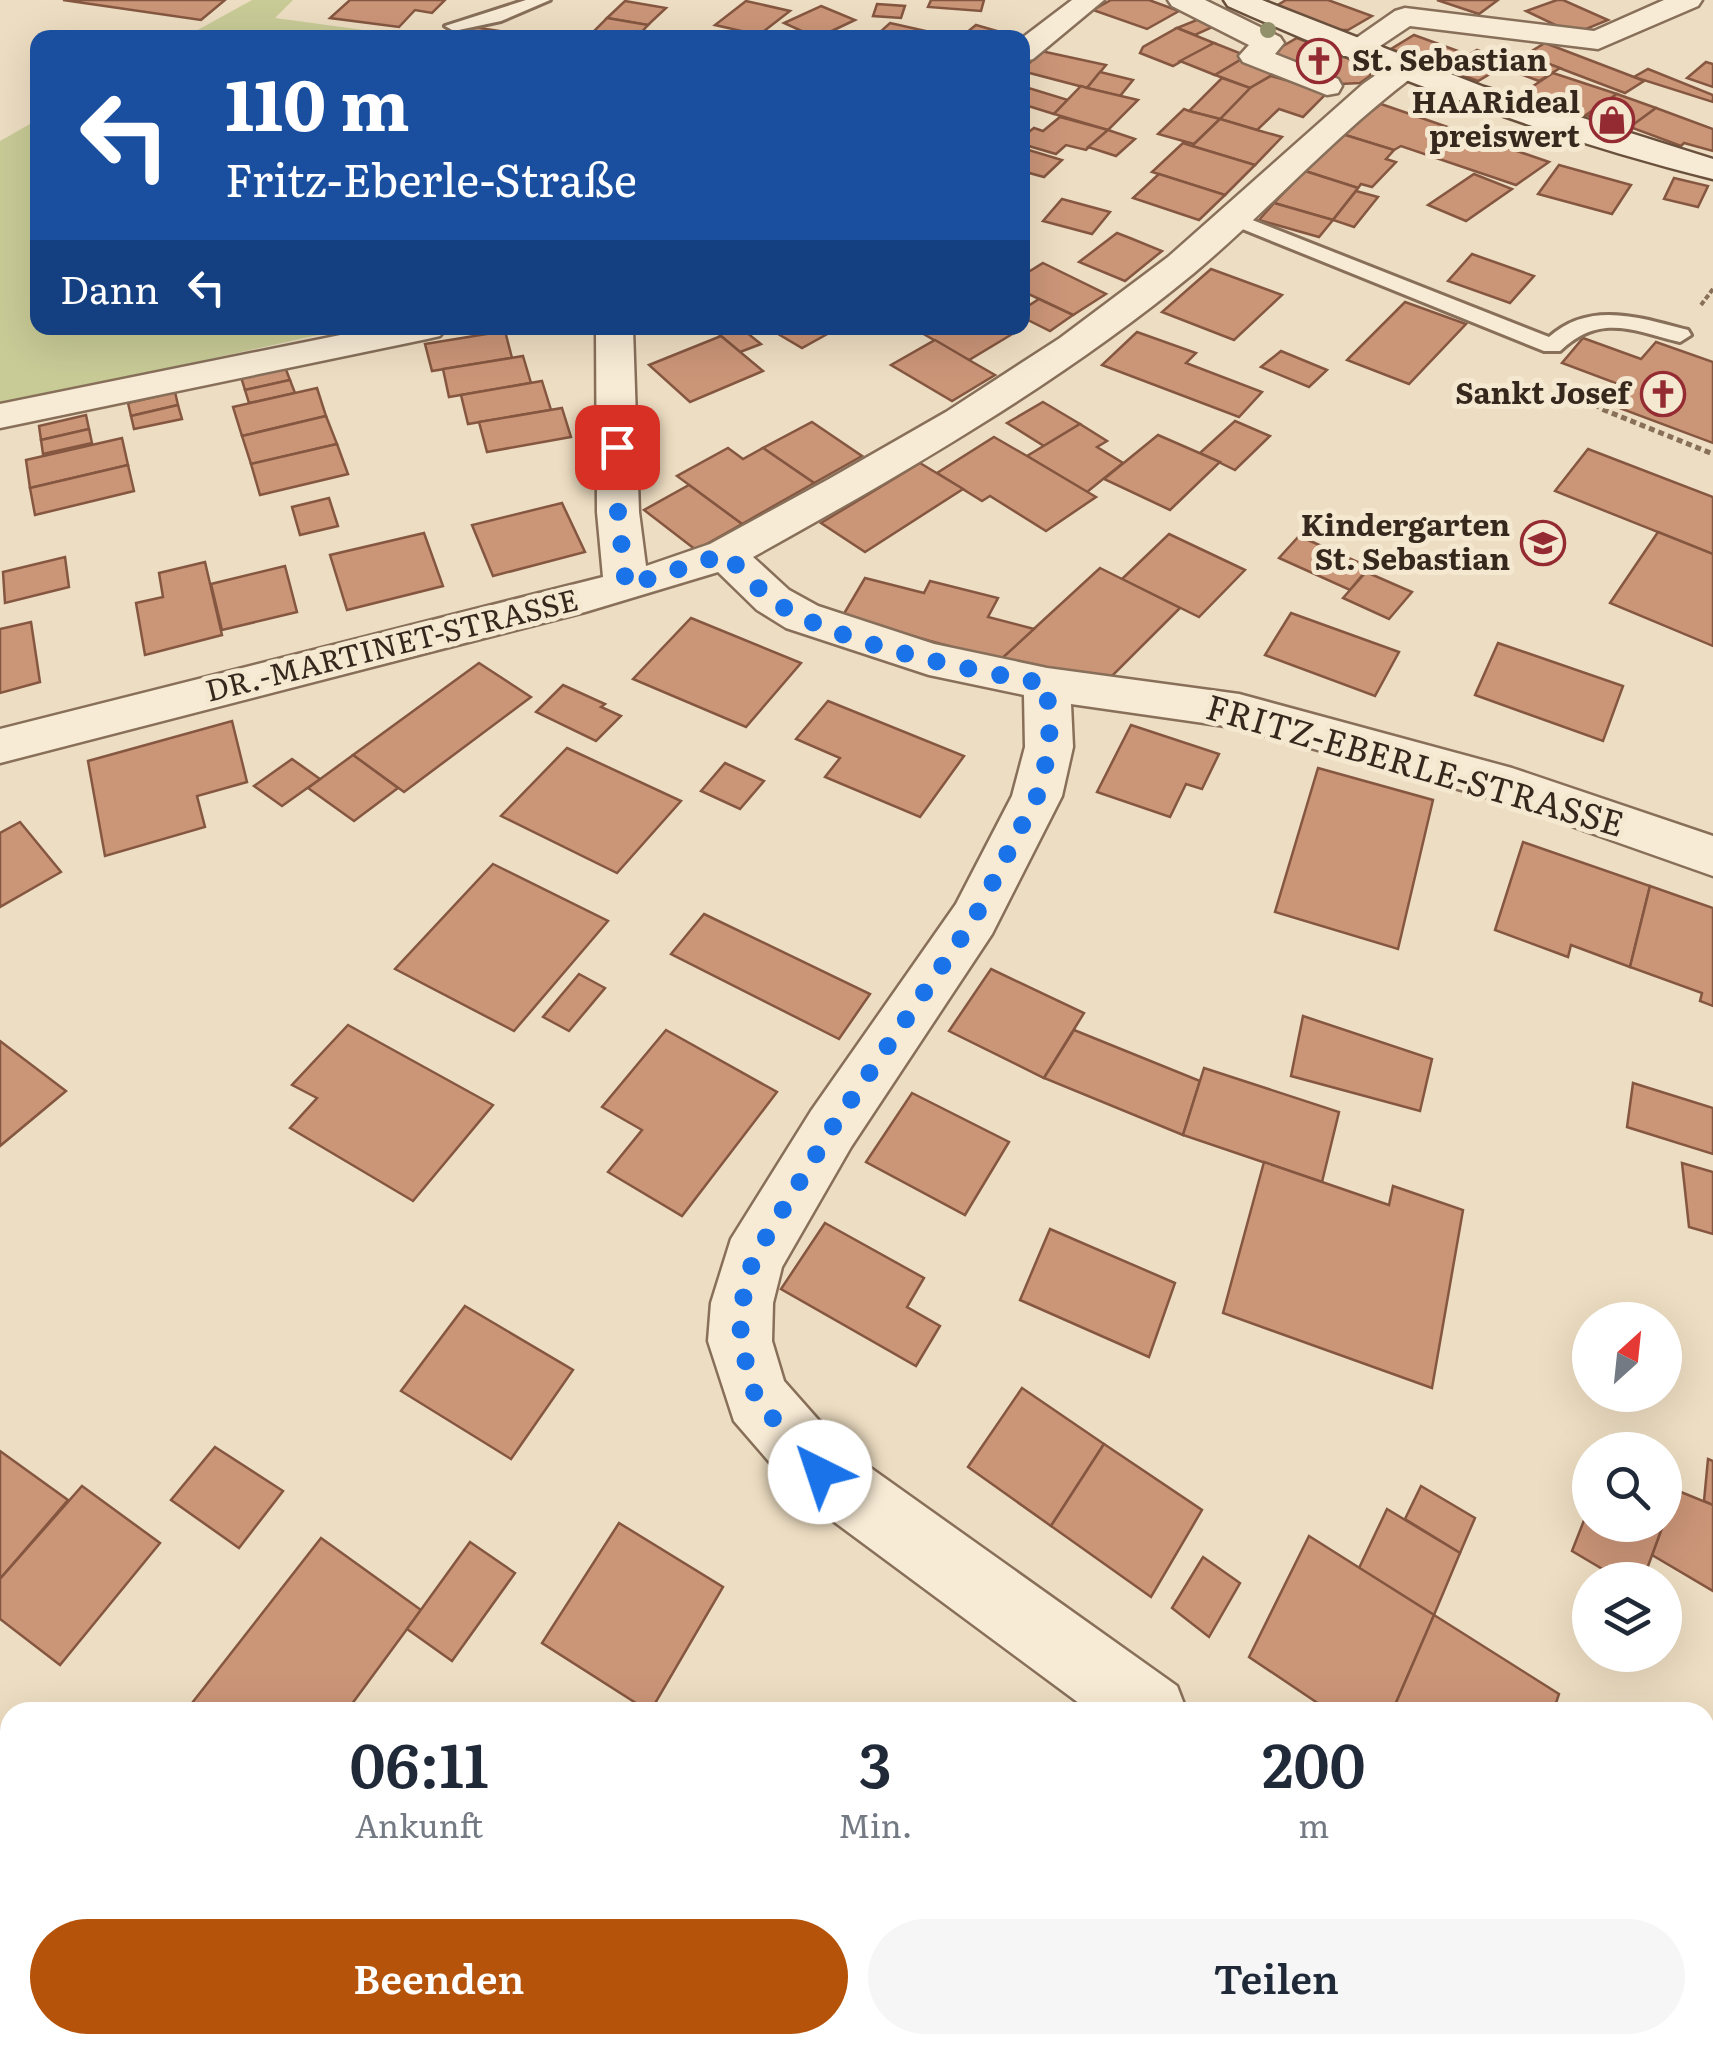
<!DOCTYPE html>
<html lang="de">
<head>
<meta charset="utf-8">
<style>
  :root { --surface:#fff; --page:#f6f6f7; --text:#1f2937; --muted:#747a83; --accent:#b45309 }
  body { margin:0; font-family:Literata,serif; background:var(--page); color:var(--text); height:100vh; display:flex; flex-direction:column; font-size:38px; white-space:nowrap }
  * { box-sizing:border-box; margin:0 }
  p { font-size:32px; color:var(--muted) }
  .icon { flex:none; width:55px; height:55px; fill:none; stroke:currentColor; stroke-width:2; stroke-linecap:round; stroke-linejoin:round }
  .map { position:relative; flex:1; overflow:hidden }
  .sheet { position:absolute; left:0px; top:1702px; width:1715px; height:352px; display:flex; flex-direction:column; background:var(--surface); border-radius:30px 30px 0 0; box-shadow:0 10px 40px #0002 }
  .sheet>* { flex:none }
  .guide { position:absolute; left:30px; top:30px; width:1000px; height:305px; border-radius:20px; box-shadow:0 10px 40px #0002; background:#1a4fa0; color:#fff; overflow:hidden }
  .needle { width:65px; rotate:27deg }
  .buttons { position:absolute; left:1572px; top:1302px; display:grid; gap:20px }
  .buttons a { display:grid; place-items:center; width:110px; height:110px; border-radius:50%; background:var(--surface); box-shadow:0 10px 40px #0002; font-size:50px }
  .pin { position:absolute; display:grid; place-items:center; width:85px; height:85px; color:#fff; margin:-42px; border-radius:20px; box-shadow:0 5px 15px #0006 }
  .me { position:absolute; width:110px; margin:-55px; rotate:319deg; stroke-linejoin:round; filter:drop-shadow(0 0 8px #0008) }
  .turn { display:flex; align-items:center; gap:35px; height:210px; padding:0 30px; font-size:45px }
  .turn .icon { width:130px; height:130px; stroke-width:2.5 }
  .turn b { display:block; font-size:70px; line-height:85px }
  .then { display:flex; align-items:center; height:95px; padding:0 30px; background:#0003; gap:20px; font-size:38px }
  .eta { display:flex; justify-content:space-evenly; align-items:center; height:170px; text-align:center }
  .eta b { font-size:60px; font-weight:600; line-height:70px }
  .cta { display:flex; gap:20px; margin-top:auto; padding:20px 30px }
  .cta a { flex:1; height:115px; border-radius:60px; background:var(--accent); color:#fff; font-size:40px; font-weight:600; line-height:115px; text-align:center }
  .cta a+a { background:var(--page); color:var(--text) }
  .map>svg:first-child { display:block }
  .green { fill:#c8cb96 }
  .building { fill:#cb9578; stroke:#855740; stroke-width:2.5 }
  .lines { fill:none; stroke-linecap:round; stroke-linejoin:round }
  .lane-casing { stroke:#876f5a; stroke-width:6 }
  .street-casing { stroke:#876f5a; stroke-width:5 }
  .secondary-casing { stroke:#68503d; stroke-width:5 }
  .path-far1 { stroke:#876f5a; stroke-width:4; stroke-dasharray:5 2.5; stroke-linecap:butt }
  .path { stroke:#876f5a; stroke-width:5; stroke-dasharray:6 4; stroke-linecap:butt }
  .lane { fill:#f8ebd5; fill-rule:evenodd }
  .street { fill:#f8ebd5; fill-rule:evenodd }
  .secondary { fill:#f8ebd5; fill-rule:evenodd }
  .tree { fill:#93916b }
  .route { stroke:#1a73e8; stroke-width:18; stroke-dasharray:0 32.4 }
  .labels { text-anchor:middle; stroke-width:10; stroke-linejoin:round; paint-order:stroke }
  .far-poi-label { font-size:30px; font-weight:bold; fill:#37281e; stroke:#f5e8d1; text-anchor:end }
  .far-street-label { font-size:30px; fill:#37281e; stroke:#f5e8d1 }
  .street-label { font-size:35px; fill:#37281e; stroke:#f5e8d1 }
</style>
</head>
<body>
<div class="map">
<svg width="1713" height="2054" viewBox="0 0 1713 2054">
  <rect width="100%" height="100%" fill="#edddc2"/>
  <g class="green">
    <path d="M252,0H293L275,18L416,37H185Z"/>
    <path d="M37,120L38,328H349L0,406V141Z"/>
  </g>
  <g class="building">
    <path d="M63,0H225L201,20Z"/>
    <path d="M350,0H445L432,13L415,10L399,27L330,18Z"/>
    <path d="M931,0H984L981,11L928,7Z"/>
    <path d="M1111,0H1149L1179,11L1147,29L1093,10Z"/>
    <path d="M1286,0H1328L1372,16L1348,30H1331L1276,6Z"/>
    <path d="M1437,0H1498L1479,14Z"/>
    <path d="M1557,0H1563L1608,20L1574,34L1526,11Z"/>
    <path d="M625,1L666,8L648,25L607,18Z"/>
    <path d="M746,1L790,11L759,35L715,25Z"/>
    <path d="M877,4L905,6L901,18L873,16Z"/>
    <path d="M821,6L855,20L817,38L784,23Z"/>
    <path d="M1204,17L1219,24L1195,35L1177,28Z"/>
    <path d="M607,18L648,25L636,38L588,37Z"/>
    <path d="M890,23L930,32L924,38L879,33Z"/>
    <path d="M976,25L1018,37L960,38Z"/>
    <path d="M473,27L500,31L493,38H462Z"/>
    <path d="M1177,28L1214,43L1173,66L1140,53L1143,47Z"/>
    <path d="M1414,35L1469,55L1445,69L1391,49Z"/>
    <path d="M1297,38L1353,60L1370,69V76L1360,83L1340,84L1269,54Z"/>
    <path d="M1214,43L1247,56L1215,75L1180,61Z"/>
    <path d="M1545,43L1634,77L1644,81L1625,93L1525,55Z"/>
    <path d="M1477,50L1510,62L1478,81L1445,69Z"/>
    <path d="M1041,51L1106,65L1087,88L1022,71Z"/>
    <path d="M1525,55L1560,68L1539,81L1502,67Z"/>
    <path d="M1247,56L1282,69L1250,88L1215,75Z"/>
    <path d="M1706,62L1713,64V87L1687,78Z"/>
    <path d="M1648,69L1713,95V102L1634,77Z"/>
    <path d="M1100,72L1133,80L1120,96L1087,88Z"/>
    <path d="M1553,73L1617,94L1581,119L1518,96Z"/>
    <path d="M1271,76L1328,92L1303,117L1279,109L1257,130L1220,119L1250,88Z"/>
    <path d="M1222,78L1250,88L1220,119L1189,111Z"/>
    <path d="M1022,86L1068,100L1054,114L1022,104Z"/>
    <path d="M1081,86L1087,88L1138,100L1108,130L1054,114Z"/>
    <path d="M1617,94L1656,108L1627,130L1586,115Z"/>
    <path d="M1381,104L1549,162L1516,185L1401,146L1394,150L1342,134Z"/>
    <path d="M1656,108L1713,129V151L1684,143L1681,146L1630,127Z"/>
    <path d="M1184,109L1189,111L1220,119L1194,144L1158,134Z"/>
    <path d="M1060,117L1108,130L1086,150L1066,145L1056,154L1022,144V137L1034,128L1043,131Z"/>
    <path d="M1220,119L1257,130L1282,137L1255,165L1192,146Z"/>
    <path d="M1108,130L1135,139L1116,156L1088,147Z"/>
    <path d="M1342,134L1394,150L1386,159L1396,162L1372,187L1361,184L1358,188L1305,171Z"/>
    <path d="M1183,143L1192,146L1255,165L1225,195L1152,172Z"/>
    <path d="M1022,148L1062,160L1044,177L1022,171Z"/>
    <path d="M1559,165L1631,185L1612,214L1538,194Z"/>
    <path d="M1305,171L1358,188L1333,220L1274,203Z"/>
    <path d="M1159,174L1225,195L1199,220L1133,198Z"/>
    <path d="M1474,174L1512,189L1466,221L1428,205Z"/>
    <path d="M1674,178L1708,186L1698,207L1664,199Z"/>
    <path d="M1356,191L1378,197L1354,227L1333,220Z"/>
    <path d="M1062,199L1110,212L1092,234L1043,221Z"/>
    <path d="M1274,203L1333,220L1319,237L1259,220Z"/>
    <path d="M1117,233L1130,238L1162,251L1125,281L1079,262Z"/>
    <path d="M1472,254L1534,276L1510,303L1448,281Z"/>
    <path d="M1043,263L1106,294L1073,315L1022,291V276Z"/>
    <path d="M1211,269L1282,295L1234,340L1162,312Z"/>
    <path d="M1039,299L1073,315L1050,331L1022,317V310Z"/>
    <path d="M1405,302L1466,324L1409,384L1347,360Z"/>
    <path d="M725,328H741L761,344L740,352L715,331Z"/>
    <path d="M768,328H838L802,348Z"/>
    <path d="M929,328H1003L1014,333L969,360L920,332Z"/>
    <path d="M505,331L512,358L432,371L425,344Z"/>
    <path d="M1137,332L1196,353L1186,363L1262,392L1239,417L1102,365Z"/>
    <path d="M721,336L763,371L690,402L649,365Z"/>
    <path d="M1583,338L1641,359L1656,342L1713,362V443L1606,403L1621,385L1562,363Z"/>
    <path d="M935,340L969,360L995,375L952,401L891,365Z"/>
    <path d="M1281,351L1327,370L1309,387L1261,367Z"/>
    <path d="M523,356L531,383L449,397L443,369Z"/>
    <path d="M285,367L290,380L245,390L241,377Z"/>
    <path d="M290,380L295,393L249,403L245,390Z"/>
    <path d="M542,381L551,410L468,424L461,395Z"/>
    <path d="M317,388L326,416L242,436L233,407Z"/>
    <path d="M175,392L178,405L131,416L128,403Z"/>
    <path d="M1043,402L1080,424L1044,446L1007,423Z"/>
    <path d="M178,405L182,419L134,429L131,416Z"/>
    <path d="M562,408L571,437L487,452L479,422Z"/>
    <path d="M86,415L89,429L41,440L39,426Z"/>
    <path d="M326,416L337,444L251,464L242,436Z"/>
    <path d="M1235,421L1270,436L1235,470L1200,453Z"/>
    <path d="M812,422L862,456L814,483L763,448Z"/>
    <path d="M1080,424L1107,441L1097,447L1123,463L1087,492L1027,456Z"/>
    <path d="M89,429L92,443L43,454L41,440Z"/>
    <path d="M1158,435L1220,462L1170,510L1104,479Z"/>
    <path d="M994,437L1027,456L1096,497L1046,531L990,496L982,501L937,473Z"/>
    <path d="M122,438L128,465L30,488L26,460Z"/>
    <path d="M337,444L348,474L260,495L251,464Z"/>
    <path d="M728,448L743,459L763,448L814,483L742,524L677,476Z"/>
    <path d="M1588,449L1713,497V554L1555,491Z"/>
    <path d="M920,463L963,489L865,552L821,523Z"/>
    <path d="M128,465L134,491L35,515L30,488Z"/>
    <path d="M689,485L742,524L696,550L644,510Z"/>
    <path d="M329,498L338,526L300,535L292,507Z"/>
    <path d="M562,503L585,552L493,576L472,525Z"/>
    <path d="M1658,532L1713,554V646L1610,603Z"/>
    <path d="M424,533L443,586L347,610L330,555Z"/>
    <path d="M1169,534L1245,570L1199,617L1122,579Z"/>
    <path d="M1299,536L1369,567L1350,590L1279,558Z"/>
    <path d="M65,557L69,587L5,603L3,572Z"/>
    <path d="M205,562L222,635L145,655L136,603L163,597L159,573Z"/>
    <path d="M285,566L297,612L222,630L211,584Z"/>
    <path d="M1100,568L1180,608L1110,678L1053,672L1000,660Z"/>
    <path d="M1366,572L1412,592L1389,619L1343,598Z"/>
    <path d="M865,578L924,593L930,581L998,598L988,617L1034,629L1000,660L842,617Z"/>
    <path d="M1291,613L1399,652L1375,696L1265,655Z"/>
    <path d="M691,618L801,663L746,727L633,679Z"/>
    <path d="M31,622L40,682L0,693V629Z"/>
    <path d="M1498,643L1623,686L1603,741L1475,695Z"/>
    <path d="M479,663L531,697L404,792L353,755Z"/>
    <path d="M563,685L605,704L601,707L621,716L596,741L536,712Z"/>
    <path d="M828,701L964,756L920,817L825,777L840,758L796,739Z"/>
    <path d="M232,721L247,782L197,796L205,827L105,856L88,761Z"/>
    <path d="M1131,725L1219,754L1202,789L1186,784L1170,817L1097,792Z"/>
    <path d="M567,748L681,801L617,873L501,816Z"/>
    <path d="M353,755L398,788L354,821L308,788Z"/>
    <path d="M292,759L320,779L282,806L254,786Z"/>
    <path d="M725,763L764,781L740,809L701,791Z"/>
    <path d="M1318,768L1433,800L1398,949L1275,912Z"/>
    <path d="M20,822L61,872L0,907V833Z"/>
    <path d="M1523,842L1650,886L1630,967L1571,945L1568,957L1495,930Z"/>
    <path d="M493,864L608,921L514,1031L395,969Z"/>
    <path d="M1650,886L1713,908V1006L1700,1001L1702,993L1630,967Z"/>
    <path d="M704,914L870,994L839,1039L671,954Z"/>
    <path d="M991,969L1084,1013L1044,1078L949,1031Z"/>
    <path d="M579,974L605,988L569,1031L543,1017Z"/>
    <path d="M1303,1016L1432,1059L1420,1111L1291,1076Z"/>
    <path d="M348,1025L493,1105L413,1201L290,1128L317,1098L292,1085Z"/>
    <path d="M666,1030L777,1092L682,1216L608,1172L642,1130L602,1107Z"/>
    <path d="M1074,1030L1200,1081L1183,1135L1044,1078Z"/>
    <path d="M0,1041L66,1091L0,1146Z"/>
    <path d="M1204,1068L1339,1112L1322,1182L1183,1135Z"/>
    <path d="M1633,1083L1713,1108V1154L1627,1127Z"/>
    <path d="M912,1093L1009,1142L965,1215L866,1162Z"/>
    <path d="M1264,1162L1389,1205L1393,1186L1463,1210L1432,1388L1223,1313Z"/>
    <path d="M1682,1163L1713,1172V1234L1689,1227Z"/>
    <path d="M825,1223L924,1278L907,1307L940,1326L916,1366L781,1289Z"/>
    <path d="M1050,1229L1175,1283L1149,1357L1020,1300Z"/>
    <path d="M465,1306L573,1370L511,1459L401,1391Z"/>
    <path d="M1022,1388L1104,1444L1051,1526L968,1467Z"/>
    <path d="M1104,1444L1202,1510L1151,1597L1051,1526Z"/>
    <path d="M215,1447L283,1491L239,1548L171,1500Z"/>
    <path d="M0,1451L68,1500L0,1579Z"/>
    <path d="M1708,1459L1713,1461V1505L1704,1501Z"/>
    <path d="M82,1486L160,1543L60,1665L0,1619V1579Z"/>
    <path d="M1421,1486L1475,1518L1460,1553L1405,1519Z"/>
    <path d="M1676,1490L1713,1505V1591L1652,1555Z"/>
    <path d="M1590,1505V1525H1663L1643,1580H1621L1572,1551Z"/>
    <path d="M1387,1509L1460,1553L1434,1615L1359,1568Z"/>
    <path d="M619,1523L723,1587L650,1712L542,1643Z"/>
    <path d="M1309,1536L1434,1615L1392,1712H1331L1249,1657Z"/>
    <path d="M321,1538L421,1610L346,1712H185Z"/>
    <path d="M470,1542L515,1573L452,1661L407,1629Z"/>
    <path d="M1203,1557L1240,1583L1209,1637L1172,1608Z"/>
    <path d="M1434,1615L1559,1694L1553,1712H1392Z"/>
    <path d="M1705,1749L1713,1753V1965L1705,1960Z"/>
    <path d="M376,2045H619L614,2054H369Z"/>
    <path d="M1109,2045H1323L1320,2054H1111L1106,2051Z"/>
  </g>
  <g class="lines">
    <defs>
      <g id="lane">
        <path d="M526,0H550L501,21L454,31L445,26Z"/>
        <path d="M1232,212L1549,337C1590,300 1641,318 1688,330L1691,335L1680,342C1632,330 1600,313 1560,351H1544L1225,222L1222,218Z"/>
      </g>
      <g id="street">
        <path d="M1072,0H1104L1033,59L1022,62V38Z"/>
        <path d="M1168,0H1205L1280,37L1284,43L1275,54L1338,79L1342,86L1338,93L1327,95L1243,62L1239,56L1249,45L1172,6Z"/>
        <path d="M1664,0H1702L1698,6L1598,49L1410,26L1365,56H1343L1339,50L1395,11L1405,8L1594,31Z"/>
        <path d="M1404,60L1415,63L1419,69L1415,75C1335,135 1270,209 1194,273C1059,384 906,472 753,557L789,590L818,606L934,644L1047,668L1239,694L1512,768L1713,836V876L1501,801L1239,728L1071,704L1073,747L1062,796L992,934L851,1147L782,1267L773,1303L772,1341L784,1381L844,1449L1177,1686L1187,1712H1091L798,1495L734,1421L708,1341L711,1303L731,1239L811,1111L956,904L1012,796L1025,747L1024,695L929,675L786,628L757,610L718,572L585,612L0,763V729L603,577L597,512L596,328H633L639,512L646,566L710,544L829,479L946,412L1060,338L1168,257L1363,84L1393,63Z"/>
        <path d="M375,328H446L440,336L427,339L0,428V404Z"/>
        <path d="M1566,2045H1656L1660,2054H1570Z"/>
      </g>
      <path id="secondary" d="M1224,0H1262L1484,87L1713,159V179C1547,138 1384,75 1228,6Z"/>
    </defs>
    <use href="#lane" class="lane-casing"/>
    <use href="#street" class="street-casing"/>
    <use href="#secondary" class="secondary-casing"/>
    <path class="path-far1" d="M1701,305L1713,289"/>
    <path class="path" d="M1559,385L1604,410L1713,454"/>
    <use href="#lane" class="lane"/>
    <use href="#street" class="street"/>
    <use href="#secondary" class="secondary"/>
  </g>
  <circle class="tree" cx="1268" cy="30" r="8"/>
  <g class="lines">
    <path class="route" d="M617,447L618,512L626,586L726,554C741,570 757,589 775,602C841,646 968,669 1047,684L1050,747L1037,796L974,919L832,1128L753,1259L742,1303L740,1341L756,1399L820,1472"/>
  </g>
  <defs>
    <symbol id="church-ring" viewBox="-11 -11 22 22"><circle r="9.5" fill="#f5e8d1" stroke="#952b32" stroke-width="1.5"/><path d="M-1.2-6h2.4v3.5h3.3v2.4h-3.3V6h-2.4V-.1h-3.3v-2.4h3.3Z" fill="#952b32"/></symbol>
    <symbol id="shop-ring" viewBox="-11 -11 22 22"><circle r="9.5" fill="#f5e8d1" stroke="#952b32" stroke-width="1.5"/><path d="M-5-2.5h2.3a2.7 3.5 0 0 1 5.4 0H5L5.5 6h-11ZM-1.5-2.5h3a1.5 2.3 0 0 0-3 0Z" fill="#952b32"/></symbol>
    <symbol id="school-ring" viewBox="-11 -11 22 22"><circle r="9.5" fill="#f5e8d1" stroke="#952b32" stroke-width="1.5"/><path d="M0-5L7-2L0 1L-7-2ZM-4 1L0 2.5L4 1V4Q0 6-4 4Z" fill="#952b32"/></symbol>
  </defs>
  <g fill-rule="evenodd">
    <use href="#church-ring" x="1294" y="36" width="50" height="50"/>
    <use href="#shop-ring" x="1587" y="95" width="50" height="50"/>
    <use href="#church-ring" x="1638" y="369" width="50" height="50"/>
    <use href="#school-ring" x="1518" y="518" width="50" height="50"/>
  </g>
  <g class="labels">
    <g class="far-poi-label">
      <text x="1352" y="71" text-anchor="start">St. Sebastian</text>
      <text x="1580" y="113">HAARideal<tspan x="1580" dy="34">preiswert</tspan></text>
      <text x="1630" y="404">Sankt Josef</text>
      <text x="1510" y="536">Kindergarten<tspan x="1510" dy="34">St. Sebastian</tspan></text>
    </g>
    <g class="far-street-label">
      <text transform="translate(392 646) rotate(-14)" y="10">DR.-MARTINET-STRASSE</text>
    </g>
    <g class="street-label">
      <text transform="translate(1415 766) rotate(16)" y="12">FRITZ-EBERLE-STRASSE</text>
    </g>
  </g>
</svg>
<div class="buttons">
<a><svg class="needle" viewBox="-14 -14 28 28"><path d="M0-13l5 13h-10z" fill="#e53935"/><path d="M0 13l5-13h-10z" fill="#747a83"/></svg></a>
<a><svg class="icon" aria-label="search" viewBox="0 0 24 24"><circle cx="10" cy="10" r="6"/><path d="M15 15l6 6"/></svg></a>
<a><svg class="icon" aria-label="layers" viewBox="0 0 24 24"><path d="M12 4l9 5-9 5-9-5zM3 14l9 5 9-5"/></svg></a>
</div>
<div class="pin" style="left:617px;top:447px;background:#d93025"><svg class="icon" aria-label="arrive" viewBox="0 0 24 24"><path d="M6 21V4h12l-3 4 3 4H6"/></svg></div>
<svg class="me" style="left:820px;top:1472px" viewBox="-20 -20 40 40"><circle r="19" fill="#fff"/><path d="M0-13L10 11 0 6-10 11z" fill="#1a73e8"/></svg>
<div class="guide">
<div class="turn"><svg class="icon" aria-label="left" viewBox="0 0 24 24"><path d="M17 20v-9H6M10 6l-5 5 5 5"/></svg><div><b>110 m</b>Fritz-Eberle-Straße</div></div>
<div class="then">Dann<svg class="icon" aria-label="left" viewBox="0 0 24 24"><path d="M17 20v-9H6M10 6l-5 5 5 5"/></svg></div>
</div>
<section class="sheet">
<div class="eta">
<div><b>06:11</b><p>Ankunft</p></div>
<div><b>3</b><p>Min.</p></div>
<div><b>200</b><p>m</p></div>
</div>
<div class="cta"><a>Beenden</a><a>Teilen</a></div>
</section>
</div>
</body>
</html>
